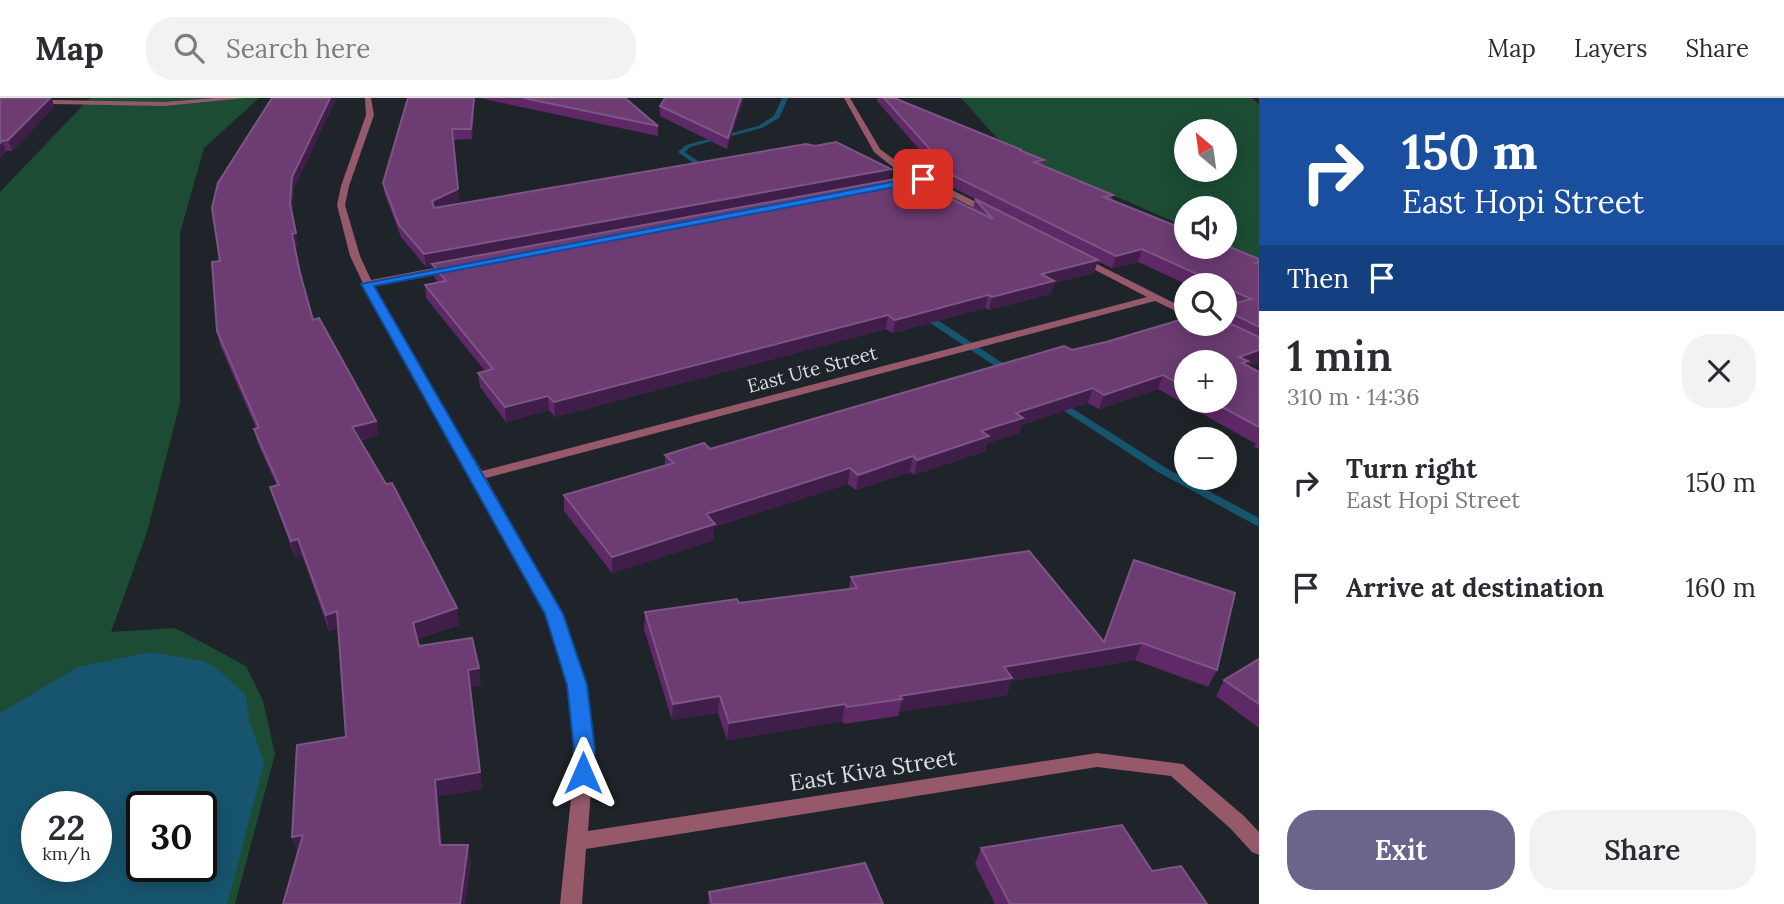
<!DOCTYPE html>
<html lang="en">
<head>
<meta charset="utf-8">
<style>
  :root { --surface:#fff; --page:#f2f2f3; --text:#2b2b33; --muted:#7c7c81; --line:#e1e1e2; --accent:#6c648b }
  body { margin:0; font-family:Lora,serif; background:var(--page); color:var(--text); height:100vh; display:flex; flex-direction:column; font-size:26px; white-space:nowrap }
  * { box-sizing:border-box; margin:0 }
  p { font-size:23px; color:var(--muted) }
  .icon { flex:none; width:38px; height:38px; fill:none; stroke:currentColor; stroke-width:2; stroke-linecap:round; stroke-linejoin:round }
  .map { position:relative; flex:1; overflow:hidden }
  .panel { display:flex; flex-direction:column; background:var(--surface); width:525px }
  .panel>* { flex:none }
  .hud { background:#1a4fa0; color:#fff; overflow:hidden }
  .needle { width:46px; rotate:331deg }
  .controls { position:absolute; left:1174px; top:21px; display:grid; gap:14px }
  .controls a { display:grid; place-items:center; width:63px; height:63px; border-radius:50%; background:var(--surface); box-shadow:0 4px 18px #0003; font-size:35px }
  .speed { position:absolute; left:21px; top:693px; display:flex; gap:14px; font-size:35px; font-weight:700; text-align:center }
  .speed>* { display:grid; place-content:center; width:91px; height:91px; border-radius:50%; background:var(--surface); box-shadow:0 4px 18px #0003; line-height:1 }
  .speed small { font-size:18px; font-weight:400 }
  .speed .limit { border:4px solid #111; border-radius:10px; background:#fff; color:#111 }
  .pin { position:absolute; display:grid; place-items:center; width:60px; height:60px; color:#fff; margin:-30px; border-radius:14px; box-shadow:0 4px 10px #0006 }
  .me { position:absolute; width:77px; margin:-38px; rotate:0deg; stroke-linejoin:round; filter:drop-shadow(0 0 5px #0008) }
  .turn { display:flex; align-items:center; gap:24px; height:147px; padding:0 28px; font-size:32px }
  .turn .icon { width:91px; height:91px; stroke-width:2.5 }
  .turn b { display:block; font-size:49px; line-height:60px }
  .then { display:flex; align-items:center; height:66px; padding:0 28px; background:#0003; gap:14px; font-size:26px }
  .round { display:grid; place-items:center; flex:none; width:74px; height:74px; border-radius:28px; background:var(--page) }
  .overview { display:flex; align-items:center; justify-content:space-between; height:119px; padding:0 28px }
  h1 { font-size:42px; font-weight:600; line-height:52px }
  .primary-button { display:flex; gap:14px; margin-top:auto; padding:14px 28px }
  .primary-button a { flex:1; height:80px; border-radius:28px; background:var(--accent); color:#fff; font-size:28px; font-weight:600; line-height:80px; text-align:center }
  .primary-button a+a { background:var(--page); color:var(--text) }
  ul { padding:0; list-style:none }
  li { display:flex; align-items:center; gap:21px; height:105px; padding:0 28px }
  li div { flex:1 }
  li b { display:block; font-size:26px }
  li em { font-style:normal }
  header { display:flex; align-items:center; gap:42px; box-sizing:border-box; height:98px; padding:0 35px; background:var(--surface); border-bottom:2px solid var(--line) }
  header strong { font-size:33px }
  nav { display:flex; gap:38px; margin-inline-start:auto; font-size:24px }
  .search { width:490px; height:63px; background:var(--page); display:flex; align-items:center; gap:18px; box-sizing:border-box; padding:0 24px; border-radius:28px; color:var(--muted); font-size:26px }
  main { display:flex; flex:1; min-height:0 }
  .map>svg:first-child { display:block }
  .green { fill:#1c4d34; fill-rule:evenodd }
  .water { fill:#17556e; fill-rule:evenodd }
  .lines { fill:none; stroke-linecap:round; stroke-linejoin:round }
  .stream { fill:#17556e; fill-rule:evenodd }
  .street { fill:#95596a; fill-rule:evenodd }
  .wall { fill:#5e2966; fill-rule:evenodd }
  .shaded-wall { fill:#3f1f49 }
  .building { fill:#6c3c73; stroke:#7d5585; stroke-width:2 }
  .route { fill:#1a73e8; stroke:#114b97; stroke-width:2 }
  .labels { text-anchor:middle; stroke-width:6; stroke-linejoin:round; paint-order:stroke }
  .street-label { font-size:19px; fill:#dadde1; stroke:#1f242a }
  .near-street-label { font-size:23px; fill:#dadde1; stroke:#1f242a }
</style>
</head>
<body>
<header>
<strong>Map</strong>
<div class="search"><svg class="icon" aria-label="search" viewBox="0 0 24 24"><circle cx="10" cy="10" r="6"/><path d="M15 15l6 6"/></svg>Search here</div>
<nav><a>Map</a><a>Layers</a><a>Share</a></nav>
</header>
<main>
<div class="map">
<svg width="1259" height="806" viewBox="0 0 1259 806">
  <rect width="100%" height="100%" fill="#1f242a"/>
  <g class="green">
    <path d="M90,0H259L204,50L180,135V305L147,434L111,534L175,530L246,568L263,603L275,656L235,806H0V94ZM37,709H96V768H37ZM142,709H201V768H142Z"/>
    <path d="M961,0H1251L1259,6V161L1225,146V110H1186V129L1007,51ZM1186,33H1225V72H1186Z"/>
  </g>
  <path class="water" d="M151,554L203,563L218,571L246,598L249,622L264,665L227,806H0V615L78,569ZM37,709H96V768H37ZM142,709H201V768H142Z"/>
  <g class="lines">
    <g class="stream">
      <path d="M782,0H788L779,20L762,30L690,49L685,54L710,72V74H706L678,54L686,47L758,28L774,18Z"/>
      <path d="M921,212L924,213L1019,276L1014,279L1010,278L918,217V213Z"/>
      <path d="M1056,300L1166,370L1259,420V429L1158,374L1052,305L1051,303Z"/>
    </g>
    <g class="street">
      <path d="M215,0H245L164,8L0,5V1L164,4Z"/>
      <path d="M365,0H371L374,17L349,88L345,107L360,158L371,182L450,167L455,170L450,173L374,188L388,217L482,373L1147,199L1076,162V158L1079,157L1186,211V218L1155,203L486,380L562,516L586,587L594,652L588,733L1097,655L1183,666L1244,718L1259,734V757L1252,754L1230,730L1171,678L1097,669L586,751L582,806H560L576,652L568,587L546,516L455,348L378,217L350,158L337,107L341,88L366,17Z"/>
      <path d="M844,0H850L880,51L900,66L992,112V116H986L922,84L893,88V84L915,80L894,70L874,54Z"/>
    </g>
  </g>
  <g class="wall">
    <path d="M0,0H52L54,9L12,53H6L0,60Z"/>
    <path d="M408,0H475L472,41L453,42L459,103L450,107L891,71L889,82L973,111L975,101L952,89L877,3V0H884L1022,52V53L1044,62L1042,68L1113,97L1112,102L1259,161V265L1248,268L1259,274V351L1254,349L1256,346L1158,291L1099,311L1088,305L1021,327L1019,335L987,345L985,353L914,377L910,374L856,392L848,386L714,429V442L612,475L564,413V397L665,367V357L710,351L1072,252L1225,226V208L1230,207L1225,204V187H1188L1138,164L1112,170L1097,163L1094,175L1054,185L1051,196L989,212L985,210L893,235L886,231L555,319L549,312L506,324L480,289L478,275L485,273L426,200L425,187L438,185L434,179L433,168L426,169L401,139L385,97L383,85ZM1186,264L1225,303H1186Z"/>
    <path d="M479,0H625L658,28V38Z"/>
    <path d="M665,0H744L727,51L660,18V8Z"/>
    <path d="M336,1L294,90L292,118L298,148H294L300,175L313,222L376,323L379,337L360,343L459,527L417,541L419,548L481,587L470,589L482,691L438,698L442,747L471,764L465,806L346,639L338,530L329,533L302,457L295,459L275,405L270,389L277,388L258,346L254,331L256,330L220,247L217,233L220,163Z"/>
    <path d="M1134,462L1217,572L1208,589L1135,562L1011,583L1007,597L899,614L898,618L844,626L842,623L727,642L718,615L672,622L644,531L645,514L739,505L849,491L851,479L1104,544Z"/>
    <path d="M1259,561V630L1216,598L1224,582Z"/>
    <path d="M981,750L1152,773L1207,806H995L975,766Z"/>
    <path d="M709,794L883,806H708Z"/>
  </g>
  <g class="shaded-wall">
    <path d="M50,0H52L54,9L12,53L8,42Z"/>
    <path d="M330,0L336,1L294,90L292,118L290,106L292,79Z"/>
    <path d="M474,0H475L472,41L471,31Z"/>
    <path d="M741,0H744L727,51L728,40Z"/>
    <path d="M2,43L6,53L0,60V45Z"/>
    <path d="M891,71L889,82L426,169L424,156Z"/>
    <path d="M458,91L459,103L433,115L432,103Z"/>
    <path d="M296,135L298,148H294L292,136Z"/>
    <path d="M1142,151L1138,164L1112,170L1116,158Z"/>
    <path d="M1098,162L1094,175L1054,185L1051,196L989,212L992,199L1041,176Z"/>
    <path d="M988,197L985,210L893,235L895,222Z"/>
    <path d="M888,217L886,231L555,319L554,304Z"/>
    <path d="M1259,252V265L1245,269L1239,259Z"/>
    <path d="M1163,277L1158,291L1099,311L1104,297Z"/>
    <path d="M1093,290L1088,305L1021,327L1019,335L987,345L985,353L914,377L917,362L981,333L1016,315Z"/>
    <path d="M548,298L549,312L506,324L505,309Z"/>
    <path d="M376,323L379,337L355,344L352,329Z"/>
    <path d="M913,358L910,374L856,392L858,377Z"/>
    <path d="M850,370L848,386L714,429V442L612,475V459L706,416Z"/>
    <path d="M298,441L302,457L295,459L291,443Z"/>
    <path d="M457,510L459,527L416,541L413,525Z"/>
    <path d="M337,513L340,530L329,533L326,517Z"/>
    <path d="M1142,545L1135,562L1011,583L1007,597L899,614L902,601L900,598L1004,569Z"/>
    <path d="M479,570L481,587L470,589L482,691L438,698L443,764L440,747L435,682L468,572Z"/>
    <path d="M720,598L718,615L672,622L673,606Z"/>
    <path d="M845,606L842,623L727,642L729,625Z"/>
    <path d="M303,737L297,756L292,739Z"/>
    <path d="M468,747L471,764L465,806H460Z"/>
  </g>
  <g class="building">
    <path d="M0,0H50L8,42L2,43L0,45Z"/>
    <path d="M272,0H330L292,79L290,106L296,135L292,136L300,175L313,222L319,220L376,323L352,329L386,386L392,385L457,510L413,525L419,548L472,540L479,570L468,572L480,674L435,682L440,747H468L460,806H283L303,737L292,739L297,647L346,639L337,513L326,517L298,441L291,443L270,389L279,387L254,331L259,330L217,233L212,164L220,163L212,110L218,85Z"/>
    <path d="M408,0H474L471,31H452L458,91L432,103L434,110L806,46L815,48L836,44L891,71L424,156L399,127L383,85Z"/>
    <path d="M524,0H625L658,28Z"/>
    <path d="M665,0H741L728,40L660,8Z"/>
    <path d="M884,0H894L1022,52H1019L1044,62L1034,64L1113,97L1104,99L1186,132V149H1225V147L1259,161V164L1256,165L1259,166V229L1225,212V208L1251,201L1225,189V187H1221L1142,151L1116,158L954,78Z"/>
    <path d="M906,79L993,121L975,101L1098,162L1041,176L1054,183L992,199L988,197L895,222L888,217L554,304L548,298L505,309L478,275L493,271L425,187L446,183L432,166Z"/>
    <path d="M1186,220V226H1225V223L1259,239V252L1239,259L1248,263L1242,265L1259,274V329L1211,303H1225V264H1186V290L1163,277L1104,297L1093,290L1016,315L1023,320L981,333L989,338L917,362L913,358L858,377L850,370L706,416L715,426L612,459L564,397L674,365L665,357L704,345L710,351L1064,248L1072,252L1106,244Z"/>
    <path d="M1029,453L1104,544L1134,462L1235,495L1217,572L1142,545L1004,569L1012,580L900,598L902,601L847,609L845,606L729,625L720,598L673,606L645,514L737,501L739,505L857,490L851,479Z"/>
    <path d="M1259,561V606L1224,582Z"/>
    <path d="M1122,727L1152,773L1181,768L1207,806H1010L981,750Z"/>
    <path d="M865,765L883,806H712L709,794Z"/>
  </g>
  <path class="route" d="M923,78L926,83L374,188L563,516L587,587L595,652L591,681L583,683L576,681L573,675L574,652L567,587L545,516L361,186Z"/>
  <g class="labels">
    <g class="street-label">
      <text transform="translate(812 271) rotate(-15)" y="7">East Ute Street</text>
    </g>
    <g class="near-street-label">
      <text transform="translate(873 672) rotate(-9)" y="8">East Kiva Street</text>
    </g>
  </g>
</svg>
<div class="controls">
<a><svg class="needle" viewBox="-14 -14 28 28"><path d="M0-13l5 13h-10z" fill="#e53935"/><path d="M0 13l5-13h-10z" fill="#7c7c81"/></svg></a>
<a><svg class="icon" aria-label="sound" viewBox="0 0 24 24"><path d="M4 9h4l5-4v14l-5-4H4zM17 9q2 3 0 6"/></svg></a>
<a><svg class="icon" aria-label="search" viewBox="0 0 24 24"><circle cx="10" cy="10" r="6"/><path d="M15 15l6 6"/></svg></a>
<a>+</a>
<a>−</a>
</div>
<div class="speed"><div>22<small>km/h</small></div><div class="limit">30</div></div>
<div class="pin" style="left:923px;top:81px;background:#d93025"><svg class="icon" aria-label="arrive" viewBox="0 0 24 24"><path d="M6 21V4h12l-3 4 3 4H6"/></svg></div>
<svg class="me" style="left:583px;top:675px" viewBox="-20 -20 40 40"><path d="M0-17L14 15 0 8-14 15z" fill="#1a73e8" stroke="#fff" stroke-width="4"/></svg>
</div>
<section class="panel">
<div class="hud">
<div class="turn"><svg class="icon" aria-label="right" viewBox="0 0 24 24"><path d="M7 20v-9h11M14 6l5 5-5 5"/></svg><div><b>150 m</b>East Hopi Street</div></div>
<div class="then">Then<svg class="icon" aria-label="arrive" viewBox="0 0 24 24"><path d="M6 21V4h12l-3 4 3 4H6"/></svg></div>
</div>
<div class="overview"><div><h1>1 min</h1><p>310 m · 14:36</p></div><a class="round"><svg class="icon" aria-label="close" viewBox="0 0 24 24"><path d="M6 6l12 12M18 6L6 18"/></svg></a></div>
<ul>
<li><svg class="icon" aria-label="right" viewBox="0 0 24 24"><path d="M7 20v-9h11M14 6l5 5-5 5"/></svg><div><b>Turn right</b><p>East Hopi Street</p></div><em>150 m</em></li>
<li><svg class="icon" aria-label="arrive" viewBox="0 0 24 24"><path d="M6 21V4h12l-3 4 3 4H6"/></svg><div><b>Arrive at destination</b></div><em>160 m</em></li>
</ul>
<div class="primary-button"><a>Exit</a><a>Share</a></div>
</section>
</main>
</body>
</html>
